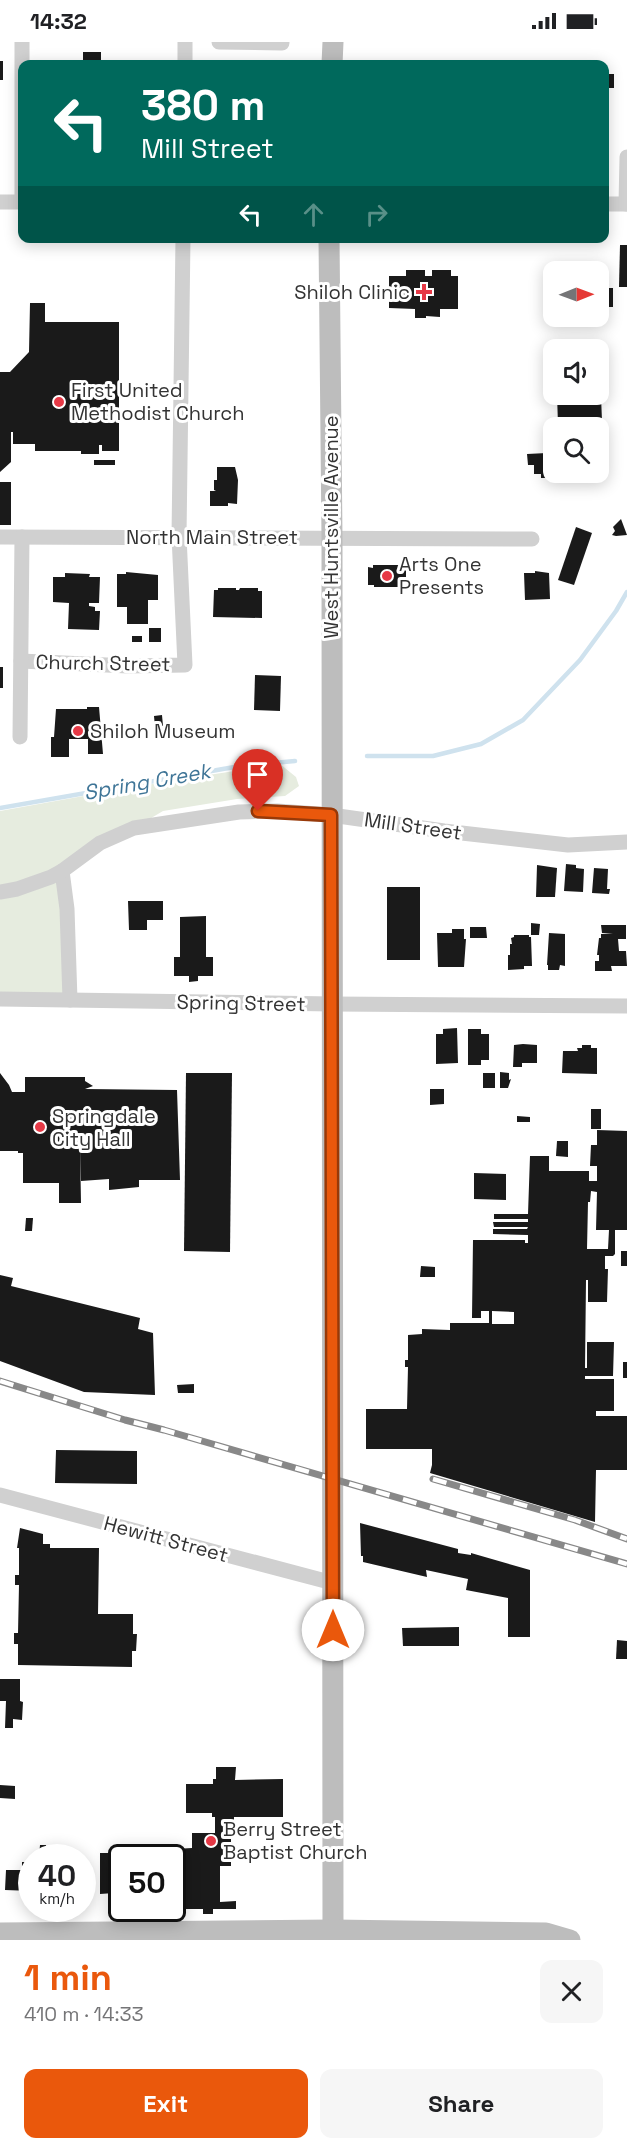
<!DOCTYPE html>
<html lang="en">
<head>
<meta charset="utf-8">
<style>
  :root { --surface:#fff; --page:#f6f6f6; --text:#202124; --muted:#757577; --accent:#ea580c }
  body { margin:0; font-family:"Space Grotesk",sans-serif; background:var(--page); color:var(--text); height:100vh; display:flex; flex-direction:column; font-size:22px; white-space:nowrap }
  * { box-sizing:border-box; margin:0 }
  p { font-size:20px; color:var(--muted) }
  .icon { flex:none; width:33px; height:33px; fill:none; stroke:currentColor; stroke-width:2; stroke-linecap:round; stroke-linejoin:round }
  .map { position:relative; height:1898px; overflow:hidden }
  .details { display:flex; flex-direction:column; background:var(--surface); flex:1 }
  .details>* { flex:none }
  .banner { position:absolute; left:18px; top:18px; width:591px; height:183px; border-radius:12px; box-shadow:0 3px 15px #0003; background:#00695c; color:#fff; overflow:hidden }
  .needle { width:39px; rotate:89deg }
  .tools { position:absolute; left:543px; top:219px; display:grid; gap:12px }
  .tools a { display:grid; place-items:center; width:66px; height:66px; border-radius:12px; background:var(--surface); box-shadow:0 3px 15px #0003; font-size:30px }
  .speed { position:absolute; left:18px; top:1802px; display:flex; gap:12px; font-size:30px; font-weight:700; text-align:center }
  .speed>* { display:grid; place-content:center; width:78px; height:78px; border-radius:50%; background:var(--surface); box-shadow:0 3px 15px #0003; line-height:1 }
  .speed small { font-size:15px; font-weight:400 }
  .speed .limit { border:3px solid #111; border-radius:9px; background:#fff; color:#111 }
  .pin { position:absolute; display:grid; place-items:center; width:51px; height:51px; color:#fff; margin:-62px -26px; border-radius:50% 50% 50% 0; rotate:-45deg; box-shadow:0 0 6px #0007 }
  .pin .icon { rotate:45deg }
  .me { position:absolute; width:66px; margin:-33px; rotate:0deg; stroke-linejoin:round; filter:drop-shadow(0 0 4px #0008) }
  .turn { display:flex; align-items:center; gap:21px; height:126px; padding:0 24px; font-size:27px }
  .turn .icon { width:78px; height:78px; stroke-width:2.5 }
  .turn b { display:block; font-size:42px; line-height:51px }
  .lanes { display:flex; align-items:center; height:57px; padding:0 24px; background:#0003; justify-content:center; gap:30px; direction:ltr }
  .lanes .off { opacity:.35 }
  .round { display:grid; place-items:center; flex:none; width:63px; height:63px; border-radius:12px; background:var(--page) }
  .head { display:flex; align-items:center; justify-content:space-between; height:102px; padding:0 24px }
  h1 { font-size:36px; font-weight:600; line-height:45px; color:var(--accent) }
  .action { display:flex; gap:12px; margin-top:auto; padding:12px 24px }
  .action a { flex:1; height:69px; border-radius:12px; background:var(--accent); color:#fff; font-size:24px; font-weight:600; line-height:69px; text-align:center }
  .action a+a { background:var(--page); color:var(--text) }
  .status { display:flex; justify-content:space-between; align-items:center; height:42px; padding:0 30px; background:var(--surface); direction:ltr }
  .status svg { height:16px; fill:currentColor }
  .map>svg:first-child { display:block }
  .green { fill:#e6ecdf }
  .lines { fill:none; stroke-linecap:round; stroke-linejoin:round }
  .stream { stroke:#cfe2ee; stroke-width:4.5 }
  .building { fill:#1a1a1a; fill-rule:evenodd }
  .street { stroke:#d0d0d0; stroke-width:15 }
  .secondary { stroke:#bdbdbd; stroke-width:21 }
  .rail-casing { stroke:#888; stroke-width:7 }
  .rail { stroke:#fff; stroke-width:4.5; stroke-dasharray:14; stroke-linecap:butt }
  .route-casing { stroke:#983908; stroke-width:15 }
  .route { stroke:#ea580c; stroke-width:10 }
  .poi-dot { fill:#e63946; stroke:#fff; stroke-width:2 }
  .labels { text-anchor:middle; stroke-width:6; stroke-linejoin:round; paint-order:stroke }
  .poi-label { font-size:20px; fill:#333; stroke:#fff; text-anchor:start }
  .street-label { font-size:20px; fill:#333; stroke:#fff }
  .water-label { font-size:21px; font-style:italic; fill:#3f7597; stroke:#fff }
</style>
</head>
<body>
<div class="status"><b>14:32</b><svg viewBox="0 0 49 12"><path d="M0 12V9h3v3zM5 12V6h3v6zM10 12V3h3v9zM15 12V0h3v12zM26 1h20v11H26zM47 4h2v5h-2z"/></svg></div>
<div class="map">
<svg width="627" height="1898" viewBox="0 0 627 1898">
  <rect width="100%" height="100%" fill="#fff"/>
  <path class="green" d="M280,722L296,735L299,744L285,754L237,757L163,769L62,829L70,958L0,957V769L156,741Z"/>
  <g class="lines">
    <g class="stream">
      <path d="M367,714H433L481,702L523,678L580,618L616,569L627,550"/>
      <path d="M0,766L240,724L295,719"/>
    </g>
  </g>
  <g class="building">
    <rect x="83" y="10" width="18" height="12"/>
    <rect x="0" y="19" width="3" height="19"/>
    <rect x="604" y="32" width="10" height="14"/>
    <path d="M620,203H627V245H619Z"/>
    <path d="M406,228H425V234H432V228H451V234H458V267H440V275L426,274V276H415V267L389,266V234H406Z"/>
    <rect x="598" y="246" width="15" height="19"/>
    <path d="M30,261H45V280H119V409H102V403H99V412H81V409H35V402H13V390H11V420L0,430V330H10L29,310Z"/>
    <path d="M557,352L601,354L602,379L584,380V382H574V386H560V382L558,383Z"/>
    <path d="M547,392H554V430H577L576,441H571V438L561,439V437H559V440H550V432L549,436H541V432H534V423H528L527,412L547,411Z"/>
    <rect x="94" y="418" width="21" height="5"/>
    <path d="M217,425H235L238,438L237,462L228,461V464H210V449H216L214,448V438H217Z"/>
    <rect x="0" y="440" width="11" height="43"/>
    <path d="M621,477L627,493L616,494L612,493L615,489L613,485Z"/>
    <path d="M576,485L592,491L574,543L558,538Z"/>
    <path d="M373,523H400V526H406V542H399V545H374V543H368V525L373,526Z"/>
    <path d="M535,529L549,531L550,557L525,558L524,531H535Z"/>
    <path d="M126,530L158,533V558H148V582H127V565H117V532H126Z"/>
    <path d="M65,531L90,532L89,535H100L99,561H89V564L95,565V569H100L99,588L68,587L69,561L53,560V535H65Z"/>
    <path d="M218,546H236V548H239L240,546H258V549H262V576L213,575L214,548H218Z"/>
    <rect x="149" y="586" width="12" height="14"/>
    <rect x="132" y="594" width="10" height="6"/>
    <rect x="0" y="625" width="3" height="21"/>
    <path d="M255,633L281,634L280,669L254,668Z"/>
    <path d="M87,665H99L103,712H88V697H69V715H51V695H54L56,667H87Z"/>
    <path d="M162,673L163,684L155,685L154,674Z"/>
    <path d="M566,822L576,823V826L584,827L583,850L564,849Z"/>
    <path d="M537,823L557,826L555,855H536Z"/>
    <path d="M594,826L608,827L607,847H610L609,852L592,851Z"/>
    <rect x="387" y="845" width="33" height="73"/>
    <path d="M128,859H163V878H147V888H129Z"/>
    <path d="M206,874V915H213V934H198V939L189,940V934H174V915H180V875Z"/>
    <path d="M531,881L540,882L539,893H531Z"/>
    <path d="M601,883H626V897H618L619,909H626L627,924H611L612,929H595V919H599V913H597L599,896H601V892H613L602,891Z"/>
    <path d="M470,885H486L487,896H470Z"/>
    <path d="M452,887H464V897H466L464,925H438L437,891H452Z"/>
    <path d="M549,891L565,892V924L560,923L559,928H548V923H547Z"/>
    <path d="M514,893H529V895H531L532,924H524V927L508,928V913H510V902H512L511,896L514,895Z"/>
    <path d="M457,986L458,1021L436,1022V992H443V987Z"/>
    <path d="M468,987H481V992H489V1018H481V1023H468Z"/>
    <path d="M523,1002L537,1003V1021H522V1025H513L514,1003Z"/>
    <path d="M582,1003H591V1006H597V1032L562,1031L563,1009H578L577,1006H582Z"/>
    <path d="M500,1030L509,1031V1038L511,1037L508,1046H500Z"/>
    <path d="M0,1031L9,1043L12,1050H25V1035H85V1039L93,1044L85,1047L177,1048L180,1138H139V1145L109,1148V1137L81,1139L80,1104L81,1161H59V1141H23V1111H18V1109H0Z"/>
    <path d="M186,1031H232L230,1210L184,1209Z"/>
    <rect x="483" y="1031" width="12" height="15"/>
    <path d="M430,1047H444V1062L430,1063Z"/>
    <rect x="591" y="1067" width="10" height="20"/>
    <path d="M517,1074L530,1075V1080H517Z"/>
    <path d="M597,1088L627,1089V1188H615V1212L613,1214H605V1227H608L607,1260H588V1238H586L585,1326H587V1300H614L613,1334H585V1337H614V1369H596V1374H627V1428H596L595,1480L430,1431L432,1423V1407H366V1367H407L408,1325H405V1318H408V1293L422,1292V1287L450,1288V1281H489V1269H481V1276H472L473,1198H525V1201H528V1193L493,1192V1187H527L528,1185H494L493,1180H528V1177H494V1172H528L530,1114H549V1129H589V1139H597V1124H590L591,1103H597ZM591,1149L597,1150L596,1188H609L608,1207H587L588,1160H590ZM492,1269L514,1270V1282H492Z"/>
    <path d="M557,1099H568V1115L556,1114Z"/>
    <path d="M474,1131L506,1132V1158L474,1157Z"/>
    <path d="M26,1176H33L32,1189H25Z"/>
    <rect x="621" y="1209" width="6" height="15"/>
    <path d="M421,1224L435,1225V1235H420Z"/>
    <path d="M0,1233L13,1236L11,1244L140,1276L138,1287L153,1291L155,1353L84,1350L0,1319Z"/>
    <rect x="623" y="1320" width="4" height="16"/>
    <path d="M194,1342V1351H178L177,1343Z"/>
    <path d="M56,1408L137,1409V1442L55,1441Z"/>
    <path d="M360,1481L458,1507V1511L471,1513V1511L530,1528V1595H508V1556L466,1548L468,1537L426,1528L427,1535L363,1520V1514H361Z"/>
    <path d="M20,1486L43,1492V1502H50V1506H99L98,1572H133V1592H137L136,1609H132V1625L18,1623V1602H14V1591H18L19,1543H15V1533H19V1506H17Z"/>
    <path d="M459,1585V1604H403L402,1586Z"/>
    <path d="M617,1598L627,1599V1617H616Z"/>
    <path d="M0,1637H20V1659L23,1660L22,1678L13,1677V1686H5L6,1659H0Z"/>
    <path d="M216,1725H236L235,1738L283,1737V1775H234V1786H231V1824H220V1860L236,1859V1867H213V1872H203V1867H174L175,1807L192,1806V1791H215V1775H212V1771H186V1742H213V1737H216Z"/>
    <path d="M0,1743L15,1744V1757L0,1756Z"/>
    <path d="M40,1803H46L47,1815H39Z"/>
    <path d="M100,1811H121V1842H114V1851L100,1852Z"/>
    <rect x="132" y="1811" width="19" height="4"/>
    <path d="M22,1820H32V1849L5,1848L6,1828H22Z"/>
    <path d="M82,1821H85L86,1844H82Z"/>
  </g>
  <g class="lines">
    <g class="street">
      <path d="M219,0L282,1"/>
      <path d="M185,22V0"/>
      <path d="M0,160H22"/>
      <path d="M22,160V0"/>
      <path d="M604,162H627"/>
      <path d="M626,162L627,115"/>
      <path d="M0,495L532,497"/>
      <path d="M21,619L128,624L185,623L179,494L183,196"/>
      <path d="M20,695L22,495"/>
      <path d="M62,829L67,867L70,958"/>
      <path d="M0,850L17,847L51,835L62,829L100,801L134,786L239,770L277,769L331,773L444,789L568,803L627,800"/>
      <path d="M0,957L332,962L627,964"/>
      <path d="M0,1453L333,1541"/>
    </g>
    <g class="secondary">
      <path d="M332,22L333,0"/>
      <path d="M329,196L332,496L333,1898"/>
      <path d="M0,1891L333,1888L546,1891L570,1898"/>
    </g>
    <defs>
      <g id="rail">
        <path d="M0,1339L125,1378L164,1388L627,1522"/>
        <path d="M433,1437L575,1478L627,1497"/>
      </g>
    </defs>
    <use href="#rail" class="rail-casing"/>
    <use href="#rail" class="rail"/>
  </g>
  <g class="lines">
    <defs>
      <path id="route" d="M258,769L331,773L333,1588"/>
    </defs>
    <use href="#route" class="route-casing"/>
    <use href="#route" class="route"/>
  </g>
  <g class="poi-dot">
    <path d="M421 241h6v6h6v6h-6v6h-6v-6h-6v-6h6z"/>
    <circle cx="59" cy="360" r="6"/>
    <circle cx="387" cy="534" r="6"/>
    <circle cx="78" cy="689" r="6"/>
    <circle cx="40" cy="1085" r="6"/>
    <circle cx="211" cy="1799" r="6"/>
  </g>
  <g class="labels">
    <g class="poi-label">
      <text x="410" y="257" text-anchor="end">Shiloh Clinic</text>
      <text x="71" y="355">First United<tspan x="71" dy="23">Methodist Church</tspan></text>
      <text x="399" y="529">Arts One<tspan x="399" dy="23">Presents</tspan></text>
      <text x="90" y="696">Shiloh Museum</text>
      <text x="52" y="1081">Springdale<tspan x="52" dy="23">City Hall</tspan></text>
      <text x="223" y="1794">Berry Street<tspan x="223" dy="23">Baptist Church</tspan></text>
    </g>
    <g class="street-label">
      <text transform="translate(331 485) rotate(-90)" y="7">West Huntsville Avenue</text>
      <text x="212" y="502">North Main Street</text>
      <text transform="translate(103 621) rotate(1)" y="7">Church Street</text>
      <text transform="translate(413 784) rotate(8)" y="7">Mill Street</text>
      <text transform="translate(241 961) rotate(1)" y="7">Spring Street</text>
      <text transform="translate(166 1497) rotate(15)" y="7">Hewitt Street</text>
    </g>
    <g class="water-label">
      <text transform="translate(147 740) rotate(-10)" y="7">Spring Creek</text>
    </g>
  </g>
</svg>
<div class="tools">
<a><svg class="needle" viewBox="-14 -14 28 28"><path d="M0-13l5 13h-10z" fill="#e53935"/><path d="M0 13l5-13h-10z" fill="#757577"/></svg></a>
<a><svg class="icon" aria-label="sound" viewBox="0 0 24 24"><path d="M4 9h4l5-4v14l-5-4H4zM17 9q2 3 0 6"/></svg></a>
<a><svg class="icon" aria-label="search" viewBox="0 0 24 24"><circle cx="10" cy="10" r="6"/><path d="M15 15l6 6"/></svg></a>
</div>
<div class="speed"><div>40<small>km/h</small></div><div class="limit">50</div></div>
<div class="pin" style="left:258px;top:769px;background:#d93025"><svg class="icon" aria-label="arrive" viewBox="0 0 24 24"><path d="M6 21V4h12l-3 4 3 4H6"/></svg></div>
<svg class="me" style="left:333px;top:1588px" viewBox="-20 -20 40 40"><circle r="19" fill="#fff"/><path d="M0-13L10 11 0 6-10 11z" fill="#ea580c"/></svg>
<div class="banner">
<div class="turn"><svg class="icon" aria-label="left" viewBox="0 0 24 24"><path d="M17 20v-9H6M10 6l-5 5 5 5"/></svg><div><b>380 m</b>Mill Street</div></div>
<div class="lanes"><svg class="icon" aria-label="left" viewBox="0 0 24 24"><path d="M17 20v-9H6M10 6l-5 5 5 5"/></svg><svg class="icon off" aria-label="ahead" viewBox="0 0 24 24"><path d="M12 20V5M6 11l6-6 6 6"/></svg><svg class="icon off" aria-label="right" viewBox="0 0 24 24"><path d="M7 20v-9h11M14 6l5 5-5 5"/></svg></div>
</div>
</div>
<section class="details">
<div class="head"><div><h1>1 min</h1><p>410 m · 14:33</p></div><a class="round"><svg class="icon" aria-label="close" viewBox="0 0 24 24"><path d="M6 6l12 12M18 6L6 18"/></svg></a></div>
<div class="action"><a>Exit</a><a>Share</a></div>
</section>
</body>
</html>
